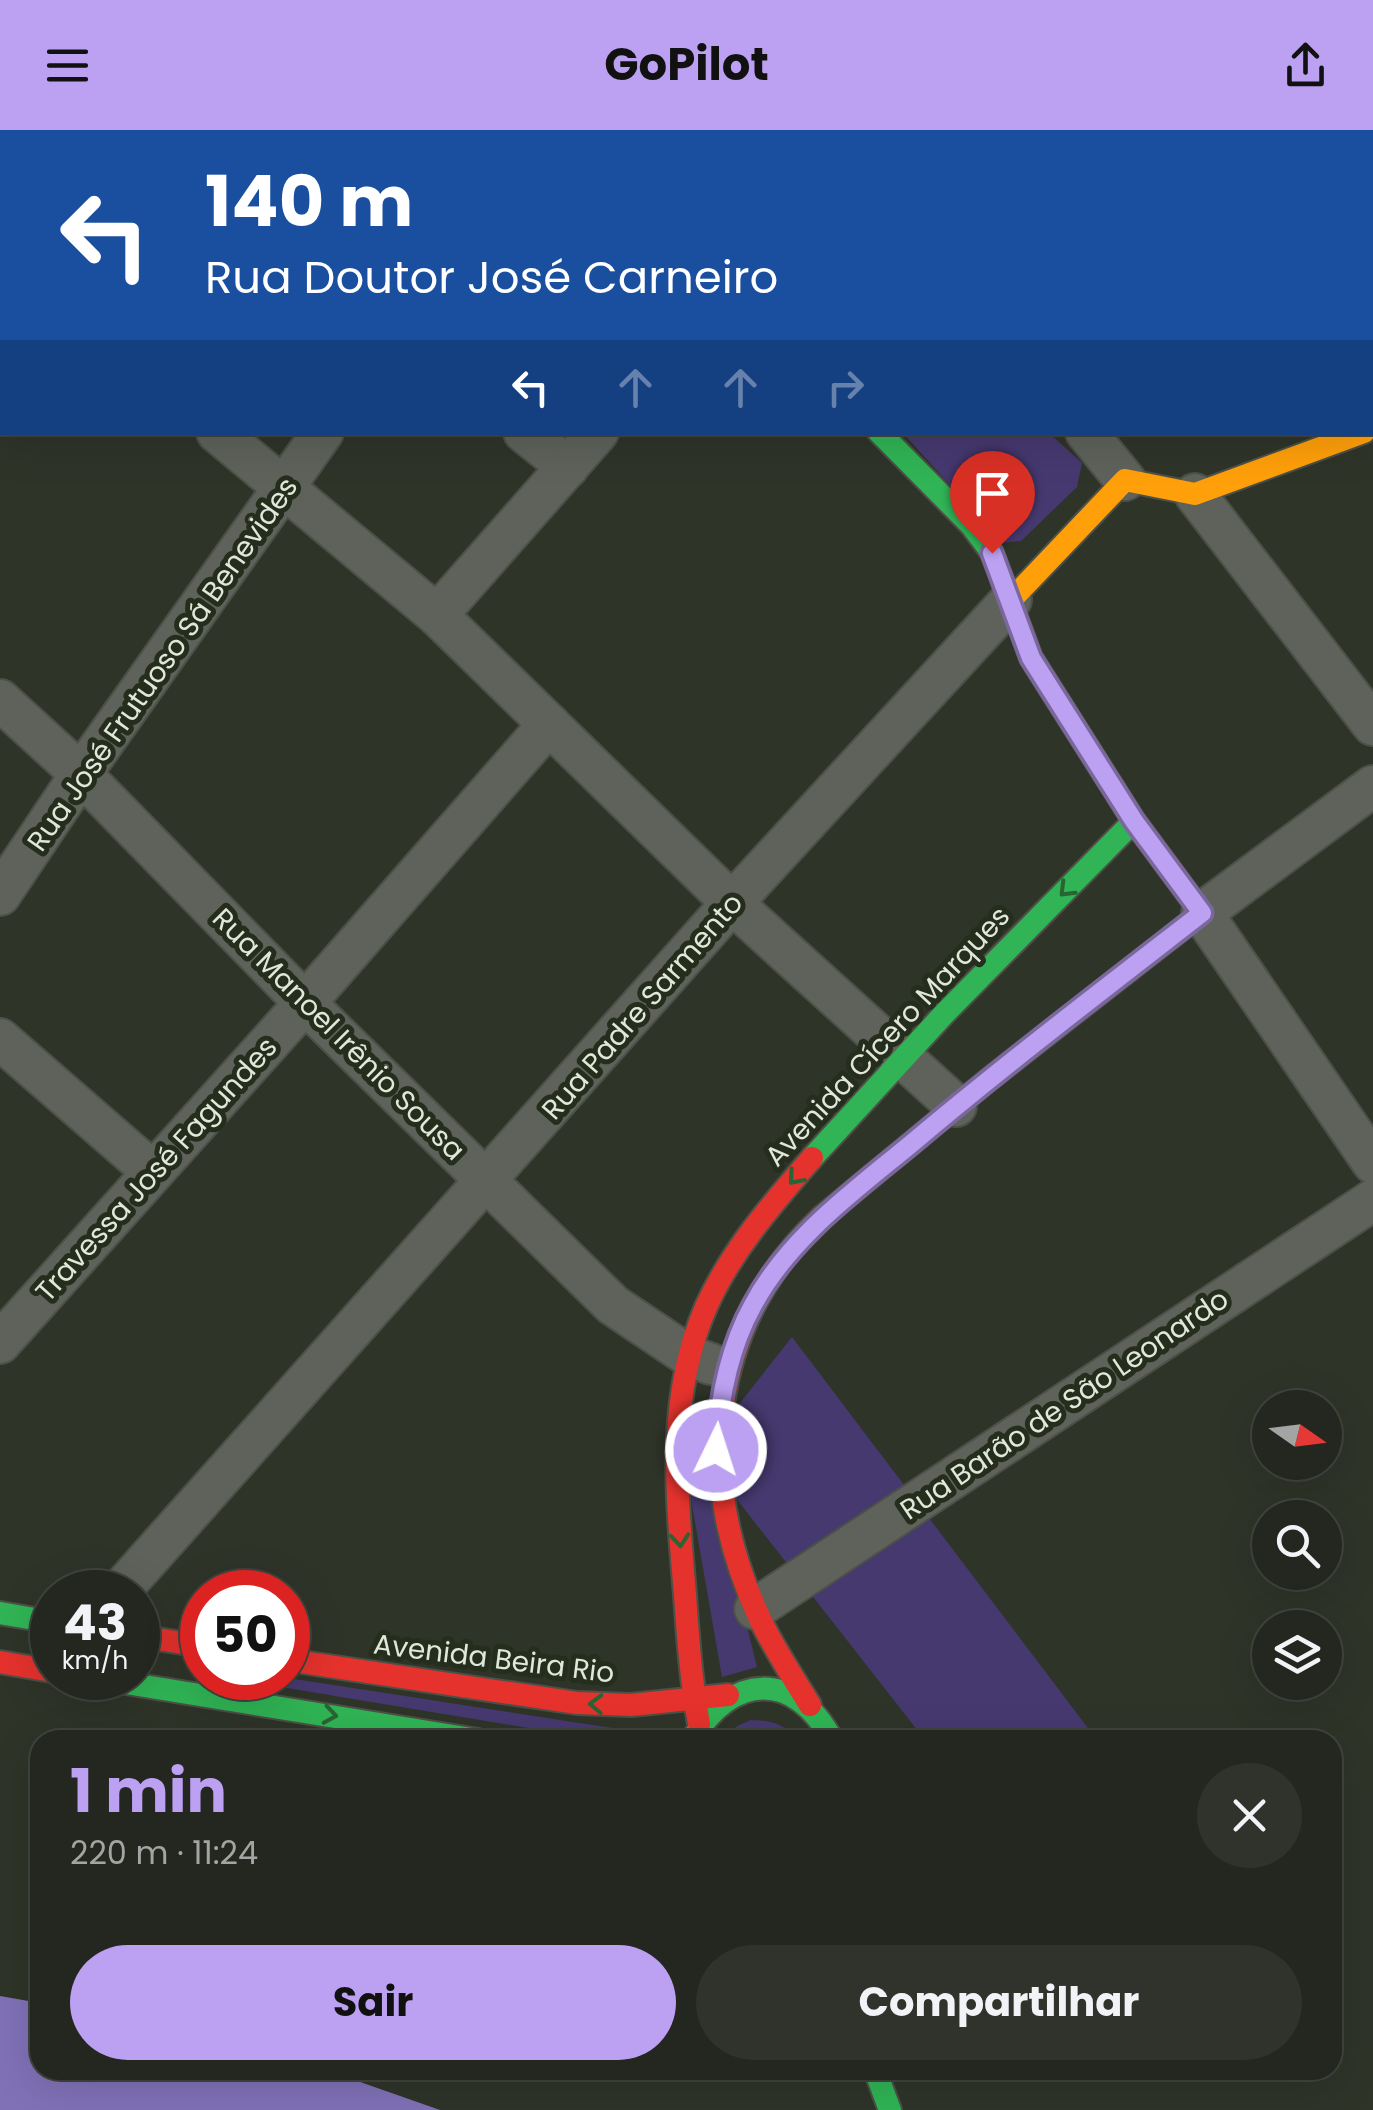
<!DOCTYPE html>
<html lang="pt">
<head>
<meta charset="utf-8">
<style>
  :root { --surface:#23271f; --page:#2f332c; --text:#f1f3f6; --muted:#a3a5a4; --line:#40443d; --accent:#bca0f2 }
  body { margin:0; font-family:Poppins,sans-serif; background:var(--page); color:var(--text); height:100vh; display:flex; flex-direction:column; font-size:38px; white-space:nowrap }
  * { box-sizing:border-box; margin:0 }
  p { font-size:32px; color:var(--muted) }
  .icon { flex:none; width:55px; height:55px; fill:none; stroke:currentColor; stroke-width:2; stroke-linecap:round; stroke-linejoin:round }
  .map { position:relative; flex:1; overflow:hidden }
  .details { position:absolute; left:30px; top:1600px; width:1312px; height:350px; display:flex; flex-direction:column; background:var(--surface); border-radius:30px; box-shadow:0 10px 40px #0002,0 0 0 2px var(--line) }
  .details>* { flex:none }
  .top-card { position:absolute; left:0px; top:0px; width:1375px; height:305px; box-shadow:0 10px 40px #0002,0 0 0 2px var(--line); background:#1a4fa0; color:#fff; overflow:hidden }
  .needle { width:65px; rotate:104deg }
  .fabs { position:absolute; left:1252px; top:1260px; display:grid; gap:20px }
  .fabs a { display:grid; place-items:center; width:90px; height:90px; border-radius:50%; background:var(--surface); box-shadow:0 10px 40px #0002,0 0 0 2px var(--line); font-size:50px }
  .speed { position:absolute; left:30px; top:1440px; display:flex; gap:20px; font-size:50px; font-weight:700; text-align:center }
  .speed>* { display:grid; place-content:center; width:130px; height:130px; border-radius:50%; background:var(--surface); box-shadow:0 10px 40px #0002,0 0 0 2px var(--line); line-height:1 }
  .speed small { font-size:25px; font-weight:400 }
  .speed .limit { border:15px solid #d22; background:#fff; color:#111 }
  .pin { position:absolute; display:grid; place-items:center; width:85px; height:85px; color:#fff; margin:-102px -42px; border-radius:50% 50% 50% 0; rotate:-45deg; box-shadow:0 0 10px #0007 }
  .pin .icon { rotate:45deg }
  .me { position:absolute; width:110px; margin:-55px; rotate:4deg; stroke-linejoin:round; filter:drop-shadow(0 0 8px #0008) }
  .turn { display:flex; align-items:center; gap:35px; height:210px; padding:0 40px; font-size:45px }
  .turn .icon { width:130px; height:130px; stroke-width:2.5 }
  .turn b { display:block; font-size:70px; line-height:85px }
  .lanes { display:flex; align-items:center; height:95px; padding:0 40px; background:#0003; justify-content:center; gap:50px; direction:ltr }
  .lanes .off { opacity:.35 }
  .round { display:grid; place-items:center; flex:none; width:105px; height:105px; border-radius:52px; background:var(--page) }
  .head { display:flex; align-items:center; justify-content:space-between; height:170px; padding:0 40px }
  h1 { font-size:60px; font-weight:700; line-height:75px; color:var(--accent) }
  .cta { display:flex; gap:20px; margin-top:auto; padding:20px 40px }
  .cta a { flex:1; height:115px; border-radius:60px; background:var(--accent); color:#111; font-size:40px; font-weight:700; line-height:115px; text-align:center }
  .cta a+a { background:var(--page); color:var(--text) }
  header { display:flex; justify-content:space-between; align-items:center; height:130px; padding:0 40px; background:var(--accent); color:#111; font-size:45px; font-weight:700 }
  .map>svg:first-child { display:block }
  .green { fill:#463970 }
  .water { fill:#8071b7 }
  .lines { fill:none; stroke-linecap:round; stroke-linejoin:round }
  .street-casing { stroke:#4c5047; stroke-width:44 }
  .fast-casing { stroke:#4c5047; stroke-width:26 }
  .slow-casing { stroke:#4c5047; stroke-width:26 }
  .jam-casing { stroke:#4c5047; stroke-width:26 }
  .street { stroke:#5e625b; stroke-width:40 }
  .fast { stroke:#30b455; stroke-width:22 }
  .slow { stroke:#ff9f0a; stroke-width:22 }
  .jam { stroke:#e5322d; stroke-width:22 }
  .oneway { stroke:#296433 }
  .route-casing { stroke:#7a689d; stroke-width:25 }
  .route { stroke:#bca0f2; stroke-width:18 }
  .labels { text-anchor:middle; stroke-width:10; stroke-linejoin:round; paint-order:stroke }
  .street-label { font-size:28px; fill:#e1e7db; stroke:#252e1c }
</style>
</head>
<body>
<header><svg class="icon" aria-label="menu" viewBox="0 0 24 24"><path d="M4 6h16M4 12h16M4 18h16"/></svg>GoPilot<svg class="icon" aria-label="share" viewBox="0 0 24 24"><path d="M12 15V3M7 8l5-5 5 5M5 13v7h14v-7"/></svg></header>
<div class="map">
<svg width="1373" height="1980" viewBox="0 0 1373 1980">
  <rect width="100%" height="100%" fill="#2f3429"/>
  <g class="green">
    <path d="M627,0H804L806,2H624Z"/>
    <path d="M903,303H1049L1082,333L1077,357L1021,411L1002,413Z"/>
    <path d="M792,1207L1097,1610H925L706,1330L757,1537L722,1547L688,1352L707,1315Z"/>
    <path d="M227,1548H288L619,1599L666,1601L664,1610H601Z"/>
    <path d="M751,1590C770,1590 785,1593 796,1610H723L737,1596Z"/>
  </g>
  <path class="water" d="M0,1866L40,1873V1940H326L440,1980H0Z"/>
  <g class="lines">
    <defs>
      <g id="street">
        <path d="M842,0L844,2"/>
        <path d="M156,2L158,0"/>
        <path d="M0,125L2,127"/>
        <path d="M0,222L2,218"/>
        <path d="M217,302L437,485L732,773L956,976"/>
        <path d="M524,302L568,337"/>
        <path d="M1086,302L1125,350"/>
        <path d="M1195,364L1373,595"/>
        <path d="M437,485L598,302"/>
        <path d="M0,570L81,644L305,873L613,1175L689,1226L711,1234"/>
        <path d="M1373,656L1202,783L1373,1033"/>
        <path d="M0,765L81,644L323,302"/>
        <path d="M0,909L153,1042"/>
        <path d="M0,1213L305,873L549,594"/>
        <path d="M119,1462L732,773L1011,470"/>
        <path d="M755,1479L1373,1070"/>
      </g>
      <g id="fast">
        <path d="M879,302L971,395L992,423L1003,452"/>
        <path d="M812,1028L944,884L1134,691"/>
        <path d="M0,1483L52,1492"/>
        <path d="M95,1548L478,1610"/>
        <path d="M692,1610C731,1543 795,1540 832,1610"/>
        <path d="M875,1940L890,1980"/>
      </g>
      <g id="slow">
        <path d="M556,0L561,2"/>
        <path d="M1011,470L1125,350L1195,364L1364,302"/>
        <path d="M822,1087L987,951L1202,783L1134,691L1031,528L1003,452"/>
      </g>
      <g id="jam">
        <path d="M138,1506L202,1516"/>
        <path d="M288,1530L577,1573L631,1575L728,1565"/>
        <path d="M0,1532L52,1541"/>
        <path d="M810,1575C793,1547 774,1519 760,1489C694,1347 706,1196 822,1087"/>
        <path d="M699,1594C691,1551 688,1508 685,1465C677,1368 666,1269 706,1177C731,1121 772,1074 812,1028"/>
      </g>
    </defs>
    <use href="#street" class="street-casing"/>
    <use href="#fast" class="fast-casing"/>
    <use href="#slow" class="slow-casing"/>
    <use href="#jam" class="jam-casing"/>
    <use href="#street" class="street"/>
    <use href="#fast" class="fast"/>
    <use href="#slow" class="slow"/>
    <use href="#jam" class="jam"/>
  </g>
  <defs><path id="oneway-chevron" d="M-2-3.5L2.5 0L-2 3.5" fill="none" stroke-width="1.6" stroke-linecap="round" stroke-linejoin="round" transform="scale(2.5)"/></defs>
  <g class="oneway">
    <use href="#oneway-chevron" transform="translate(1066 760) rotate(135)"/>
    <use href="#oneway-chevron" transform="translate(795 1048) rotate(131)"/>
    <use href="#oneway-chevron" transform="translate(680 1410) rotate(85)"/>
    <use href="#oneway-chevron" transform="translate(596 1574) rotate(-178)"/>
    <use href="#oneway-chevron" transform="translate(330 1585) rotate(9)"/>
  </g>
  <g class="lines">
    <defs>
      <path id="route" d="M716,1320C719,1270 728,1220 753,1175C789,1108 854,1061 911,1014C1006,934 1104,859 1202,783L1134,691L1031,528L992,423"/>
    </defs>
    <use href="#route" class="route-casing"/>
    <use href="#route" class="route"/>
  </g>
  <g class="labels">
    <g class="street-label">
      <text transform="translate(162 534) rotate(-55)" y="10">Rua José Frutuoso Sá Benevides</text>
      <text transform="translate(642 876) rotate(-49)" y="10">Rua Padre Sarmento</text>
      <text transform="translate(339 904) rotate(45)" y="10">Rua Manoel Irênio Sousa</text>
      <text transform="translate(887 906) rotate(-47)" y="10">Avenida Cícero Marques</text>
      <text transform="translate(156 1039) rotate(-48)" y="10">Travessa José Fagundes</text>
      <text transform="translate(1064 1274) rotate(-34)" y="10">Rua Barão de São Leonardo</text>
      <text transform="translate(494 1528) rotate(7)" y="10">Avenida Beira Rio</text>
    </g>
  </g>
</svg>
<div class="fabs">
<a><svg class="needle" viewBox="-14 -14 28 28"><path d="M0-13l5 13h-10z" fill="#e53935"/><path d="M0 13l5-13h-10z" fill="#a3a5a4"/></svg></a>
<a><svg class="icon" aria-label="search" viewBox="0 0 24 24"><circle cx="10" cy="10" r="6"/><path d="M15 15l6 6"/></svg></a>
<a><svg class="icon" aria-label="layers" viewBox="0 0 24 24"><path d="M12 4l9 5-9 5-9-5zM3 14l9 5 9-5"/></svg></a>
</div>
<div class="speed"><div>43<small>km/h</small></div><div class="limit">50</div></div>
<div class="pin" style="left:992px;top:423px;background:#d93025"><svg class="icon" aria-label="arrive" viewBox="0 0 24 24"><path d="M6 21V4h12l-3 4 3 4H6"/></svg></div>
<svg class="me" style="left:716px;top:1320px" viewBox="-20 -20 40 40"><circle r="17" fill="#bca0f2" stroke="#fff" stroke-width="3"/><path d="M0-11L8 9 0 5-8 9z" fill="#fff"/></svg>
<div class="top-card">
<div class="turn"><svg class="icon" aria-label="left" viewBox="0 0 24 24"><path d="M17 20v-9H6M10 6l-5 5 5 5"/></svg><div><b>140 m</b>Rua Doutor José Carneiro</div></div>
<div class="lanes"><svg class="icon" aria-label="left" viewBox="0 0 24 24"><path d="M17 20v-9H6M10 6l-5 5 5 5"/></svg><svg class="icon off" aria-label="ahead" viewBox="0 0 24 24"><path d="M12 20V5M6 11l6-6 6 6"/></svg><svg class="icon off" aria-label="ahead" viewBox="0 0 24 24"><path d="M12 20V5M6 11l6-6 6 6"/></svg><svg class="icon off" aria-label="right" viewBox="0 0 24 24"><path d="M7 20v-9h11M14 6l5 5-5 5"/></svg></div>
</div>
<section class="details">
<div class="head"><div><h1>1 min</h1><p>220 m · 11:24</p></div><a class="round"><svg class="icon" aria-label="close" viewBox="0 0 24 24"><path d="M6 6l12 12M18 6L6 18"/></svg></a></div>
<div class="cta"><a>Sair</a><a>Compartilhar</a></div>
</section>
</div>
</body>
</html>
